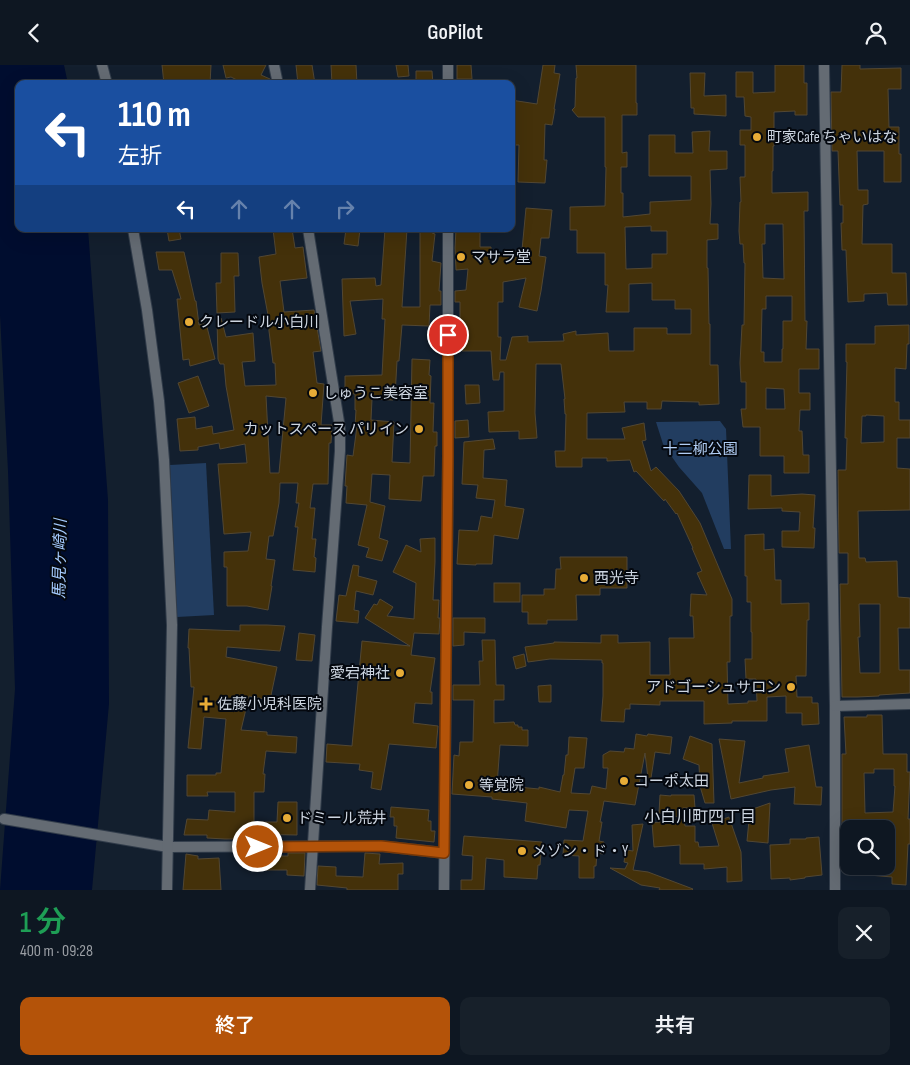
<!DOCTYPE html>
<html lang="ja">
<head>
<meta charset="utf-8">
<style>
  :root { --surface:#0e1722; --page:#17202a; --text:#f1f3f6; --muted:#9b9fa5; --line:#2e3640; --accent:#b45309 }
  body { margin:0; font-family:"Sofia Sans Condensed","Noto Sans JP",sans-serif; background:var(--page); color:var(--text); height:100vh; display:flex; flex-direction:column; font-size:19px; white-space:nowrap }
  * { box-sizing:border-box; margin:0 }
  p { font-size:16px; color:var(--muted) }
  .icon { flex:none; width:28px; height:28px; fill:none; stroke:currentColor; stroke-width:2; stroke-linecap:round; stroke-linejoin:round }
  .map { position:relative; height:825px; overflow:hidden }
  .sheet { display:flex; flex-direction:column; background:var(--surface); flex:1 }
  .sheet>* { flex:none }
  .guide { position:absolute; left:15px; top:15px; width:500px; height:152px; border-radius:10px; box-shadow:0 5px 20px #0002,0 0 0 1px var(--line); background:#1a4fa0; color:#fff; overflow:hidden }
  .controls { position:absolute; left:840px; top:755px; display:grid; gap:10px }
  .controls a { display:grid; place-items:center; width:55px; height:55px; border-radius:10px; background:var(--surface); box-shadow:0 5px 20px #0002,0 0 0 1px var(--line); font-size:25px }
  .pin { position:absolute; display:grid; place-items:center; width:42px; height:42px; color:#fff; margin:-21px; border:2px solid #fff; border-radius:50%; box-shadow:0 1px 5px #0007 }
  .me { position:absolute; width:55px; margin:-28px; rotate:90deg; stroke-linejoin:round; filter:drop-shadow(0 0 4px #0008) }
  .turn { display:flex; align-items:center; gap:18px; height:105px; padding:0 20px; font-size:22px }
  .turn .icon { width:65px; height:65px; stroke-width:2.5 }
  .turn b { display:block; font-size:35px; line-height:42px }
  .lanes { display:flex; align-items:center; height:48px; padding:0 20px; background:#0003; justify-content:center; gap:25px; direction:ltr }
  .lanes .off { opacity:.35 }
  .round { display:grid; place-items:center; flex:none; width:52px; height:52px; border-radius:10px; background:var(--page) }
  .overview { display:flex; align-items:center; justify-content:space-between; height:85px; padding:0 20px }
  h1 { font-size:30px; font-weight:600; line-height:38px; color:#1e9e55 }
  .cta { display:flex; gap:10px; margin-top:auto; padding:10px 20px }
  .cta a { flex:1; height:58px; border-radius:10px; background:var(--accent); color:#fff; font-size:20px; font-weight:600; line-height:58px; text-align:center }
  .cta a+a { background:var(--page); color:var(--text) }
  header { display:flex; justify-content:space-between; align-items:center; height:65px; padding:0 20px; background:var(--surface); font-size:22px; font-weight:600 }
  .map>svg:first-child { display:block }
  .green { fill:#223d60 }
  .water { fill:#000d2f }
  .building { fill:#44310a; stroke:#524733; fill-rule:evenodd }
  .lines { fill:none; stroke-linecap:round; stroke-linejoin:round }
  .minor-casing { stroke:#313c4a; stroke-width:12 }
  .tertiary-casing { stroke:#313c4a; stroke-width:12 }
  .minor { stroke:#646b73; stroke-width:10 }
  .tertiary { stroke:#646b73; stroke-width:10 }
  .route-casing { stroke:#753606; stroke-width:12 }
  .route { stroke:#b45309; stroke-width:9 }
  .poi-dot { fill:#e7ac37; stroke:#04080f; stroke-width:2 }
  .labels { text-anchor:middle; stroke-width:4; stroke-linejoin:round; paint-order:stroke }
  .poi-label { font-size:15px; fill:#cdd5e0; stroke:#04080f; text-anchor:start }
  .park-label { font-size:15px; fill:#b1cef5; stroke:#04080f }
  .water-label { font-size:16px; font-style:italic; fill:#a5cbfe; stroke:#04080f }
  .neighbourhood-label { font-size:16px; fill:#cdd5e0; stroke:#04080f }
</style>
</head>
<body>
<header><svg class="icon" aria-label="back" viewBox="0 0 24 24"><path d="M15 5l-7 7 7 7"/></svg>GoPilot<svg class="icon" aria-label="person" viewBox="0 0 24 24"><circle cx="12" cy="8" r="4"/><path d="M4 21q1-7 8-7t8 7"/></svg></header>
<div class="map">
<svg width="910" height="825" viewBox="0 0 910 825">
  <rect width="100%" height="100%" fill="#131f2e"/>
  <g class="green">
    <path d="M720,356L726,364L731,484H724L702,428L679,402L663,379L656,357Z"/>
    <path d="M206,398L214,550L177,552L170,400Z"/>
  </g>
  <path class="water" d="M0,0H64L68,19H19V164H88L108,435L109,639L92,825H0L15,624L8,406L0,250Z"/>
  <g class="building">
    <path d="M162,0H211L210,19H164Z"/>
    <path d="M223,0H266L261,10L270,14L271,19H245L231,12L226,13Z"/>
    <path d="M296,0H312L315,19H298Z"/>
    <path d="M331,0H356L357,19H332Z"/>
    <path d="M396,0H408L409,11L398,12Z"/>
    <path d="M457,0H471L472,14H457Z"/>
    <path d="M543,0H555L554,8L560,9L554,44H555L552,60L545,59L544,95H547L545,118L518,117L519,80H511V35L537,39Z"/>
    <path d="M576,0H636V38H637V50H622V88L627,87V102H621V128H623V152L650,149V137L691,135V111H649V70H675V88H693L692,67L710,66L709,86H727V104L710,105L711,139L710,159H718V174L707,175V203H708L709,259H710V300H718L719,339L699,340V337L662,336L661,344H647V337H624L625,347L587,348V374H625L622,363L644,358L646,375L642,376L651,406L656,402L679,426L700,458L732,534V551H730V597H727L728,639L748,638V636H757L756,614H746L745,594H752V567H751V537H747V511H745V470L764,469V485L774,484L775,515H781V539L809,538V555H807L806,611H796L797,632H812V638H818L819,659L802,660V648H786V631L767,632V656H732V658L704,659V636H660V640L630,639V644H625L624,657L601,656L603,631V598H602V595L550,594L528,597L525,582L554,578V577L601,578V570H618V578L650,577V610H670L669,573H694L693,551H690L691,529L707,530L697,508L702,506L692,483H693L677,448L676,449L665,434L664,436L636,406L634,407L630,395L607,396V393H582V402H556L555,386H565L566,349H565L564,334H565L561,299H536L535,348L537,373L519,374V366L489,367L488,347L504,346V307H500L499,315H493L491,286H462V265H460V237H455V226L466,225L468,204L456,205L455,183L456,164H480V182H491V191L522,185L526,143L552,145L549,173H541L539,191L546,192L541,226L537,246L519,242L526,213L503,217V237H498V272H501L500,295H506L512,272L528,271V277L564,276L563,269L576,266V270L608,268L609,286H634V263H667V269H691V244H675V235H652V218L629,219V247H606L608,220H605V188H577V165H570V142L605,141L606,102H605V52H578L572,45L575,42L576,13H577ZM651,161V166H667V189H652V203L626,204L625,162Z"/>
    <path d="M775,0H804V18H807V50H795V46L774,47V81H773V106H772V128L808,127V146H804L805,256H807L806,284H819V304H799V328H810V345H800L799,366H802L803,390H809V408H784V391H760V362H743L741,344H746V317H741L740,298L742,260H744L745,198H744L743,179H740L739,166L740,137H741L740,112H745V80H740V65H751V52L745,51L744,32H736V7H753V28L775,27ZM765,159H783L784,214L763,213L762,179H765ZM766,231H792V256H783V284H782V297H764V287H761L762,244H766ZM766,323L784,324L785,344H766Z"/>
    <path d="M842,0H860V4L901,3V24H888L889,62H899V89H901V117H884V86H857L858,125H868V139L863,140L862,179H892V208H906L907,240H888L887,228L864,229V236L848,237L846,185H842L841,158H843V140H840L838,86H832L831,27H841Z"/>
    <path d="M416,6H432L433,19H416Z"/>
    <path d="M690,8H705L704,31L726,30V51L694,49V43H691Z"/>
    <path d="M167,164H179L181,174L169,176Z"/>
    <path d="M273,164H292L295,183L303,182L307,213L280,216L284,247L314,245L321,286L313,287L317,318L324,319L321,360H332L331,378H329L328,419H313L310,443H315L312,474H316L314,492L316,493L315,507L293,505L298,462H295L299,438H296L298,418H280L279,438L273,471H269L266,494L275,495L271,521H272L268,545L247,541H227V502H224V487L248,486L251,467L224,469L218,399L247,398L245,379L220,384L219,378L198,382V385L180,386L177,354L195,352L196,364L212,361L213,369L234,365L226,321L224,299H220L218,294L217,254L221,253L226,272L253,268L255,296L242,297L245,321L276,320L275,298H273L269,266L268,250L262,218L259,192L276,189ZM266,331L286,333L279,408H270Z"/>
    <path d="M346,164H360L358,181L344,179Z"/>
    <path d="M385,164H407L402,242H420V164L432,165V168L435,169L432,196L441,198L439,226H441V240H430L429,261L402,260L399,296H397L395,332H394L393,335L372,334L371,355L394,357L392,397L410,398L412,294L430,295L429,310L431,311L430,338H434L433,367H437V381H435L434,411H423L421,436L389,434L390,410L372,409L370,437L385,441L379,473L388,476L382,496L366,492L369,483L358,480L367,440L346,438L347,421H345L347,390L353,391L357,361H355L356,345H355V329L345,328V311L382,310L385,254H382L383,234L350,236L356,269L344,271L342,214L375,213L376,221L381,220Z"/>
    <path d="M156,187H184L195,236H196L199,260L206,258L215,294L190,301L189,294L183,295L177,234H181L172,205H159Z"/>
    <path d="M221,188H238L239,211H234L235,247L217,248L216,218H221Z"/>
    <path d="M909,260V279H907L906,304L895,303V337H899V355H910V373H897V403L910,404V445L858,446L859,493H865L866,497L897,496L898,532L910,533V563H898L899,605H910V628L879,630V631L857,632H842L840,519H848V488H839L838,405H846L847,373H845L847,297H846V279H875V261ZM866,350L884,351V377L861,378L862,351H866ZM859,539H880V608H860L858,572H860Z"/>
    <path d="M198,311L209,341L189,348L178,318Z"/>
    <path d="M465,320H479L480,338L466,339Z"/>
    <path d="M468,355L469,372L455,373V356Z"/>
    <path d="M493,374L495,384L484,385L483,413L507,415L505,441L524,444L518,474L494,470L492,499H476V500L457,499L459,465L478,466L481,451L492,453L495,435L476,433L478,420L462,419L464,377Z"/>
    <path d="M749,410H771V431L802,429L815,430L813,463H815L814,483L782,482V466H799L800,447L782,446V443L748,444Z"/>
    <path d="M435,473V497L433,535H439L438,553H440L439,569L414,568L411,590L435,593L430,627H432V639L415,638L413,658L438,661L436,683L389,679L381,725L371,723L373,707L359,705L360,699L326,697L327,679L352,681L362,576L410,581L365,553L374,539L377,540L380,534L393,542L387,551L414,554L416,518L393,507L406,480L421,487L420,474Z"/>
    <path d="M560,492H627V523H600V530H576L577,555H547V559H528V547H522V530H544V524H555L556,504H561Z"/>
    <path d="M353,500L359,501L358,511L377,516L373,530L356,526L354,545L359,546L358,558L336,556L339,530L346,531Z"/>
    <rect x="494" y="518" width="26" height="19"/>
    <path d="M453,553H485V568L464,567V580L453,581Z"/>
    <path d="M240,560H267L285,561L280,586L227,582L226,592L277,602L270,635L249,631L241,665L267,667V670L297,672L296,688L266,686L263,709H265L264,727H254V757H277L278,737H297V770L244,769V774H225L207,773V770H184L187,754L208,755L209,745L235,747V727H207L208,731H187V710H216V708H221L226,654L204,652L201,684L188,683L194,622H191L189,583H188L189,564L240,566Z"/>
    <path d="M299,568L315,570L312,596L296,595Z"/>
    <path d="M482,575H495L496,620H504V635H494V658L514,657L515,660H518V662H522V665H528V681L500,680L497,720L539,724V722L560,727L563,710H564L566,690H568L569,672L587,673L584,703H575L571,728L590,729L592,721L606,724L608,703H603V690L610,686L624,687L625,683L634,684L636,669L647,671L648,669L672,672L670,689L655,687L651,713H648L645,688L635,740L604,736L600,757H602L599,776L604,777L603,789L597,788L596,801H594V813H579V791L563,790L564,775L583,776L588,746L569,745L566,763L525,756L527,738L492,734V732L452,729L454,690L459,691L460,677H473L474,635H453V620H480L479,596H483Z"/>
    <path d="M524,589L526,601L516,604L513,592Z"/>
    <path d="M551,620V637H539L538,621Z"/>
    <path d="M867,650H882L883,689H907V707H910L908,754H910V779H908L906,820L892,819V812L869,810V801H886V764H842V689H846L844,652H867ZM874,704H894V721H895L893,747L865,748L864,708H874Z"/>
    <path d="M690,671L712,679L714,738H705L700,721L699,700L683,694Z"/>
    <path d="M719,674L745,676L739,718L763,713V711L789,707L785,684L809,680L816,722H822L821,740L794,739L795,722L771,725L731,734Z"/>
    <path d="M660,730L671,731V730H694L695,743H683L684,753L659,748Z"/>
    <path d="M770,738L768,778L747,776L750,745Z"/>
    <path d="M391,742L429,745L428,756H431V766H435L434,777L396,773L397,761H394V752H390Z"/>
    <path d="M729,752L741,787L742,816L727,817V802L704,804V799H680V780L654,782L652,758L684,754L685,761H695V777H698L699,782L719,781L712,758Z"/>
    <path d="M643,759L633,805L648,807L693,824L692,825H659L660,823L641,820L610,803L625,804L628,798L624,797L626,785L633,786L632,760Z"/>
    <path d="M464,771L542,777L540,800H538L537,814L504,812V795L486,793L484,825H461V815H472L473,791L462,790Z"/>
    <path d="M819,772L822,810L805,812V813L790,815V813L771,814L770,780L790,779V774H806V773Z"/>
    <path d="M288,788H305L304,811L287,810V805H265V791H288Z"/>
    <path d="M365,788L380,789L379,799L403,798V809H398V825H347V823L317,820L318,801L336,802V811L363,812Z"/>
    <path d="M186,789L198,791V794L219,793L221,825H183Z"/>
  </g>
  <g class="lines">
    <defs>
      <g id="minor">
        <path d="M274,0L278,19"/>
        <path d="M448,0V19"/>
        <path d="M824,0L835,641V825"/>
        <path d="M308,164L340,363V386L327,562L310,825"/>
        <path d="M835,641L910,639"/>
        <path d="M4,754L168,782L381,781L444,788"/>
        <path d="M444,825L448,390V164"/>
      </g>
      <g id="tertiary">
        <path d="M102,0L107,19"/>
        <path d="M133,164L147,245L159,336L164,395L172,560L167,825"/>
      </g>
    </defs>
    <use href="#minor" class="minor-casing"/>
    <use href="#tertiary" class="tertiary-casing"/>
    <use href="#minor" class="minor"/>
    <use href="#tertiary" class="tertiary"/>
  </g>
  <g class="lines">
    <defs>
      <path id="route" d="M258,782L381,781L444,788L448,390V270"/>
    </defs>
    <use href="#route" class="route-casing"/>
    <use href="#route" class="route"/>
  </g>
  <g class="poi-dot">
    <circle cx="757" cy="72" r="5"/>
    <circle cx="461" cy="192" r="5"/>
    <circle cx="189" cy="257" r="5"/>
    <circle cx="313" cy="328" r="5"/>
    <circle cx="419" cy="364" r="5"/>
    <circle cx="584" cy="513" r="5"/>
    <circle cx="400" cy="608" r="5"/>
    <circle cx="791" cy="622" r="5"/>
    <path d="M203.5 631.5h5v5h5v5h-5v5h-5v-5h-5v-5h5z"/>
    <circle cx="624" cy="716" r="5"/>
    <circle cx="469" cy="720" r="5"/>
    <circle cx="287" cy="753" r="5"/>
    <circle cx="522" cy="786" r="5"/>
  </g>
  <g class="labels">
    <g class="poi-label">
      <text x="767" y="77">町家Cafe ちゃいはな</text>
      <text x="471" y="197">マサラ堂</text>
      <text x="199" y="262">クレードル小白川</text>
      <text x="323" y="333">しゅうこ美容室</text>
      <text x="409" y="369" text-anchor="end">カットスペース パリイン</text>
      <text x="594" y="518">西光寺</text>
      <text x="390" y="613" text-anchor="end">愛宕神社</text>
      <text x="781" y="627" text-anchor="end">アドゴーシュサロン</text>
      <text x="217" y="644">佐藤小児科医院</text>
      <text x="634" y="721">コーポ太田</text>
      <text x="479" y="725">等覚院</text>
      <text x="297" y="758">ドミール荒井</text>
      <text x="532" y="791">メゾン・ド・Y</text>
    </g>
    <g class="park-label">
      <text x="700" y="389">十二柳公園</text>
    </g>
    <g class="water-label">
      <text transform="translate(59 494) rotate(-89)" y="6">馬見ヶ崎川</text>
    </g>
    <g class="neighbourhood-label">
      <text x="700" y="757">小白川町四丁目</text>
    </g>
  </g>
</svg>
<div class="controls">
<a><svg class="icon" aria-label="search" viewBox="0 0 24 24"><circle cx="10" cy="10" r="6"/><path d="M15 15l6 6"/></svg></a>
</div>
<div class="pin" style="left:448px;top:270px;background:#d93025"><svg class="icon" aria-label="arrive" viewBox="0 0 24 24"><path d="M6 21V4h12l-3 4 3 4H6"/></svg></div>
<svg class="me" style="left:258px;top:782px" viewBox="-20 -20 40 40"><circle r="17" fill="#b45309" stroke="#fff" stroke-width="3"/><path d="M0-11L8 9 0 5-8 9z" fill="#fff"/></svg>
<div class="guide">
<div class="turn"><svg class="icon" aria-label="left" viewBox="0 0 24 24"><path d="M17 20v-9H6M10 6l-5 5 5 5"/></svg><div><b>110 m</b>左折</div></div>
<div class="lanes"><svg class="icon" aria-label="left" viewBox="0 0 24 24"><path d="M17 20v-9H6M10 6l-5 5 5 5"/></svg><svg class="icon off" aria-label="ahead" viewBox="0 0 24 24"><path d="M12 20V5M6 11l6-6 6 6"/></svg><svg class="icon off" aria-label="ahead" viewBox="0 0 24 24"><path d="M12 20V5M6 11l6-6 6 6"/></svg><svg class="icon off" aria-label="right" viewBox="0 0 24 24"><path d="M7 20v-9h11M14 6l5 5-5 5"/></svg></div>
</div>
</div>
<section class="sheet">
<div class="overview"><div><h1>1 分</h1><p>400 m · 09:28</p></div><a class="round"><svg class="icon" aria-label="close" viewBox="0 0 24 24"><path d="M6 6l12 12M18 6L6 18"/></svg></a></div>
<div class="cta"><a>終了</a><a>共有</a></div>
</section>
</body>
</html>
